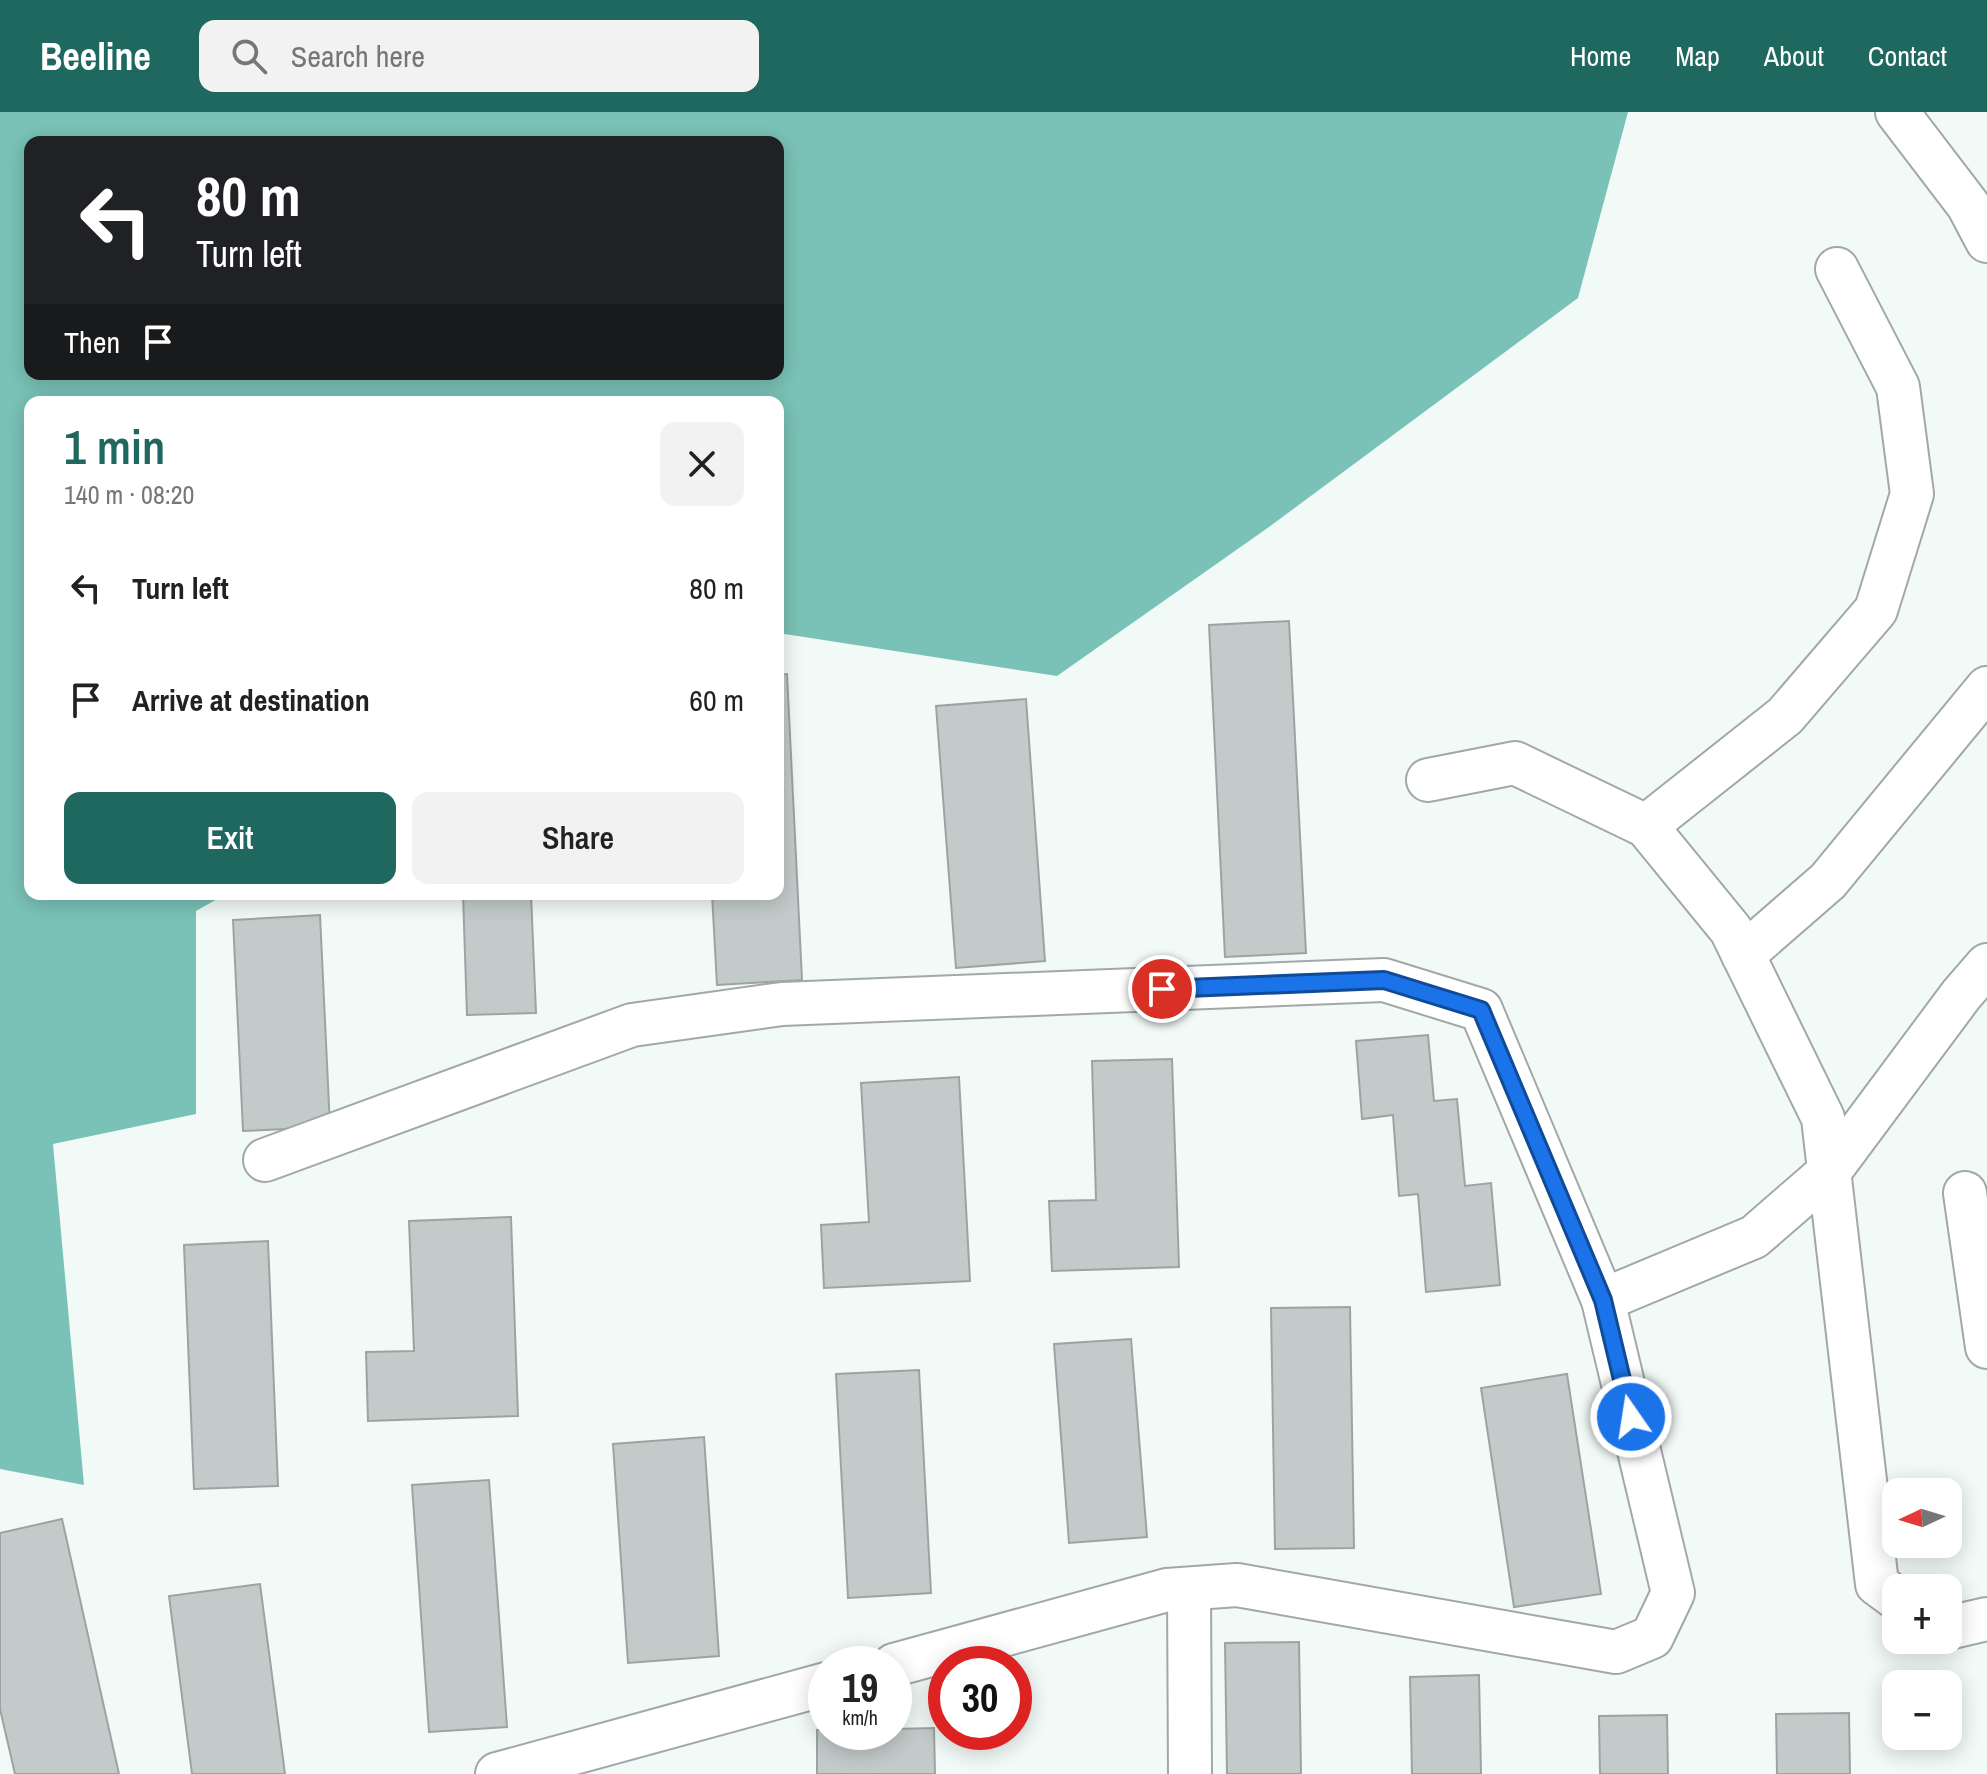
<!DOCTYPE html>
<html lang="en">
<head>
<meta charset="utf-8">
<style>
  :root { --surface:#fff; --page:#f2f2f2; --text:#222; --muted:#767676; --accent:#1f685f }
  body { margin:0; font-family:"Archivo Narrow",sans-serif; background:var(--page); color:var(--text); height:100vh; display:flex; flex-direction:column; font-size:30px; white-space:nowrap }
  * { box-sizing:border-box; margin:0 }
  p { font-size:26px; color:var(--muted) }
  .icon { flex:none; width:44px; height:44px; fill:none; stroke:currentColor; stroke-width:2; stroke-linecap:round; stroke-linejoin:round }
  .map { position:relative; flex:1; overflow:hidden }
  .drawer { position:absolute; left:24px; top:284px; width:760px; height:504px; display:flex; flex-direction:column; background:var(--surface); border-radius:16px; box-shadow:0 4px 20px #0003 }
  .drawer>* { flex:none }
  .banner { position:absolute; left:24px; top:24px; width:760px; height:244px; border-radius:16px; box-shadow:0 4px 20px #0003; background:#202124; color:#fff; overflow:hidden }
  .needle { width:52px; rotate:266deg }
  .tools { position:absolute; left:1882px; top:1366px; display:grid; gap:16px }
  .tools a { display:grid; place-items:center; width:80px; height:80px; border-radius:16px; background:var(--surface); box-shadow:0 4px 20px #0003; font-size:40px }
  .speed { position:absolute; left:808px; top:1534px; display:flex; gap:16px; font-size:40px; font-weight:700; text-align:center }
  .speed>* { display:grid; place-content:center; width:104px; height:104px; border-radius:50%; background:var(--surface); box-shadow:0 4px 20px #0003; line-height:1 }
  .speed small { font-size:20px; font-weight:400 }
  .speed .limit { border:12px solid #d22; background:#fff; color:#111 }
  .pin { position:absolute; display:grid; place-items:center; width:68px; height:68px; color:#fff; margin:-34px; border:4px solid #fff; border-radius:50%; box-shadow:0 2px 8px #0007 }
  .me { position:absolute; width:88px; margin:-44px; rotate:347deg; stroke-linejoin:round; filter:drop-shadow(0 0 6px #0008) }
  .turn { display:flex; align-items:center; gap:28px; height:168px; padding:0 40px; font-size:36px }
  .turn .icon { width:104px; height:104px; stroke-width:2.5 }
  .turn b { display:block; font-size:56px; line-height:68px }
  .then { display:flex; align-items:center; height:76px; padding:0 40px; background:#0003; gap:16px; font-size:30px }
  .round { display:grid; place-items:center; flex:none; width:84px; height:84px; border-radius:16px; background:var(--page) }
  .headline { display:flex; align-items:center; justify-content:space-between; height:136px; padding:0 40px }
  h1 { font-size:48px; font-weight:600; line-height:60px; color:var(--accent) }
  .primary-button { display:flex; gap:16px; margin-top:auto; padding:16px 40px }
  .primary-button a { flex:1; height:92px; border-radius:16px; background:var(--accent); color:#fff; font-size:32px; font-weight:600; line-height:92px; text-align:center }
  .primary-button a+a { background:var(--page); color:var(--text) }
  ul { padding:0; list-style:none }
  li { display:flex; align-items:center; gap:24px; height:112px; padding:0 40px }
  li div { flex:1 }
  li b { display:block; font-size:30px }
  li em { font-style:normal }
  header { display:flex; align-items:center; gap:48px; box-sizing:border-box; height:112px; padding:0 40px; background:var(--accent); color:#fff }
  header strong { font-size:38px }
  nav { display:flex; gap:44px; margin-inline-start:auto; font-size:28px }
  .search { width:560px; height:72px; background:var(--page); display:flex; align-items:center; gap:20px; box-sizing:border-box; padding:0 28px; border-radius:16px; color:var(--muted); font-size:30px }
  .map>svg:first-child { display:block }
  .forest { fill:#7ac2b7; fill-rule:evenodd }
  .building { fill:#c3cbca; stroke:#9ca4a2; stroke-width:2 }
  .lines { fill:none; stroke-linecap:round; stroke-linejoin:round }
  .street-casing { stroke:#a1a8a7; stroke-width:46 }
  .street { stroke:#fff; stroke-width:42 }
  .route-casing { stroke:#114b97; stroke-width:20 }
  .route { stroke:#1a73e8; stroke-width:14 }
</style>
</head>
<body>
<header>
<strong>Beeline</strong>
<div class="search"><svg class="icon" aria-label="search" viewBox="0 0 24 24"><circle cx="10" cy="10" r="6"/><path d="M15 15l6 6"/></svg>Search here</div>
<nav><a>Home</a><a>Map</a><a>About</a><a>Contact</a></nav>
</header>
<div class="map">
<svg width="1987" height="1662" viewBox="0 0 1987 1662">
  <rect width="100%" height="100%" fill="#f2faf8"/>
  <path class="forest" d="M0,0H1628L1578,186L1269,415L1057,564L778,521V290H30V782H226L196,799V1002L53,1032L84,1373L0,1357ZM30,30H778V262H30Z"/>
  <g class="building">
    <path d="M1289,509L1306,841L1225,845L1209,513Z"/>
    <path d="M787,562L802,868L717,873L712,782H778V563Z"/>
    <path d="M1026,587L1045,849L956,856L936,594Z"/>
    <path d="M463,782H531L536,901L467,903Z"/>
    <path d="M320,803L330,1015L243,1019L233,808Z"/>
    <path d="M1428,923L1434,989L1457,987L1465,1074L1491,1071L1500,1173L1426,1180L1418,1082L1399,1084L1393,1003L1362,1007L1356,929Z"/>
    <path d="M1172,947L1179,1155L1052,1159L1049,1089L1096,1088L1092,949Z"/>
    <path d="M959,965L970,1169L824,1176L821,1113L869,1110L861,971Z"/>
    <path d="M511,1105L518,1304L368,1309L366,1240L414,1239L409,1109Z"/>
    <path d="M268,1129L278,1374L194,1377L184,1133Z"/>
    <path d="M1350,1195L1354,1436L1275,1437L1271,1196Z"/>
    <path d="M1131,1227L1147,1425L1069,1431L1054,1232Z"/>
    <path d="M919,1258L931,1481L848,1486L836,1262Z"/>
    <path d="M1567,1262L1601,1482L1514,1495L1481,1276Z"/>
    <path d="M704,1325L719,1544L628,1551L613,1332Z"/>
    <path d="M489,1368L507,1615L429,1620L412,1373Z"/>
    <path d="M62,1407L119,1662H15L0,1597V1421Z"/>
    <path d="M260,1472L285,1662H192L169,1484Z"/>
    <path d="M1299,1530L1301,1662H1227L1225,1531Z"/>
    <path d="M1479,1563L1481,1662H1412L1410,1565Z"/>
    <path d="M1849,1601L1850,1662H1777L1776,1602Z"/>
    <path d="M1667,1603L1668,1662H1600L1599,1604Z"/>
    <path d="M934,1616L935,1662H817V1618H826V1620H894V1617Z"/>
  </g>
  <g class="lines">
    <defs>
      <g id="street">
        <path d="M1897,0L1968,93L1987,129"/>
        <path d="M1428,668L1515,651L1646,714L1731,818L1823,1006L1877,1472L1896,1486"/>
        <path d="M1646,714L1785,604L1876,498L1912,382L1898,275L1837,157"/>
        <path d="M1743,843L1828,769L1987,576"/>
        <path d="M265,1048L632,913L782,892L1384,868L1481,898L1603,1188L1673,1481L1652,1525L1616,1540L1237,1473L1167,1478L894,1553"/>
        <path d="M1965,1081L1987,1235"/>
        <path d="M1603,1188L1754,1125L1830,1059L1961,883L1987,853"/>
        <path d="M1189,1477L1190,1662"/>
        <path d="M1948,1516L1987,1507"/>
        <path d="M497,1662L826,1572"/>
      </g>
    </defs>
    <use href="#street" class="street-casing"/>
    <use href="#street" class="street"/>
  </g>
  <g class="lines">
    <defs>
      <path id="route" d="M1162,877L1384,868L1481,898L1603,1188L1631,1305"/>
    </defs>
    <use href="#route" class="route-casing"/>
    <use href="#route" class="route"/>
  </g>
</svg>
<div class="tools">
<a><svg class="needle" viewBox="-14 -14 28 28"><path d="M0-13l5 13h-10z" fill="#e53935"/><path d="M0 13l5-13h-10z" fill="#767676"/></svg></a>
<a>+</a>
<a>−</a>
</div>
<div class="speed"><div>19<small>km/h</small></div><div class="limit">30</div></div>
<div class="pin" style="left:1162px;top:877px;background:#d93025"><svg class="icon" aria-label="arrive" viewBox="0 0 24 24"><path d="M6 21V4h12l-3 4 3 4H6"/></svg></div>
<svg class="me" style="left:1631px;top:1305px" viewBox="-20 -20 40 40"><circle r="17" fill="#1a73e8" stroke="#fff" stroke-width="3"/><path d="M0-11L8 9 0 5-8 9z" fill="#fff"/></svg>
<div class="banner">
<div class="turn"><svg class="icon" aria-label="left" viewBox="0 0 24 24"><path d="M17 20v-9H6M10 6l-5 5 5 5"/></svg><div><b>80 m</b>Turn left</div></div>
<div class="then">Then<svg class="icon" aria-label="arrive" viewBox="0 0 24 24"><path d="M6 21V4h12l-3 4 3 4H6"/></svg></div>
</div>
<section class="drawer">
<div class="headline"><div><h1>1 min</h1><p>140 m · 08:20</p></div><a class="round"><svg class="icon" aria-label="close" viewBox="0 0 24 24"><path d="M6 6l12 12M18 6L6 18"/></svg></a></div>
<ul>
<li><svg class="icon" aria-label="left" viewBox="0 0 24 24"><path d="M17 20v-9H6M10 6l-5 5 5 5"/></svg><div><b>Turn left</b></div><em>80 m</em></li>
<li><svg class="icon" aria-label="arrive" viewBox="0 0 24 24"><path d="M6 21V4h12l-3 4 3 4H6"/></svg><div><b>Arrive at destination</b></div><em>60 m</em></li>
</ul>
<div class="primary-button"><a>Exit</a><a>Share</a></div>
</section>
</div>
</body>
</html>
